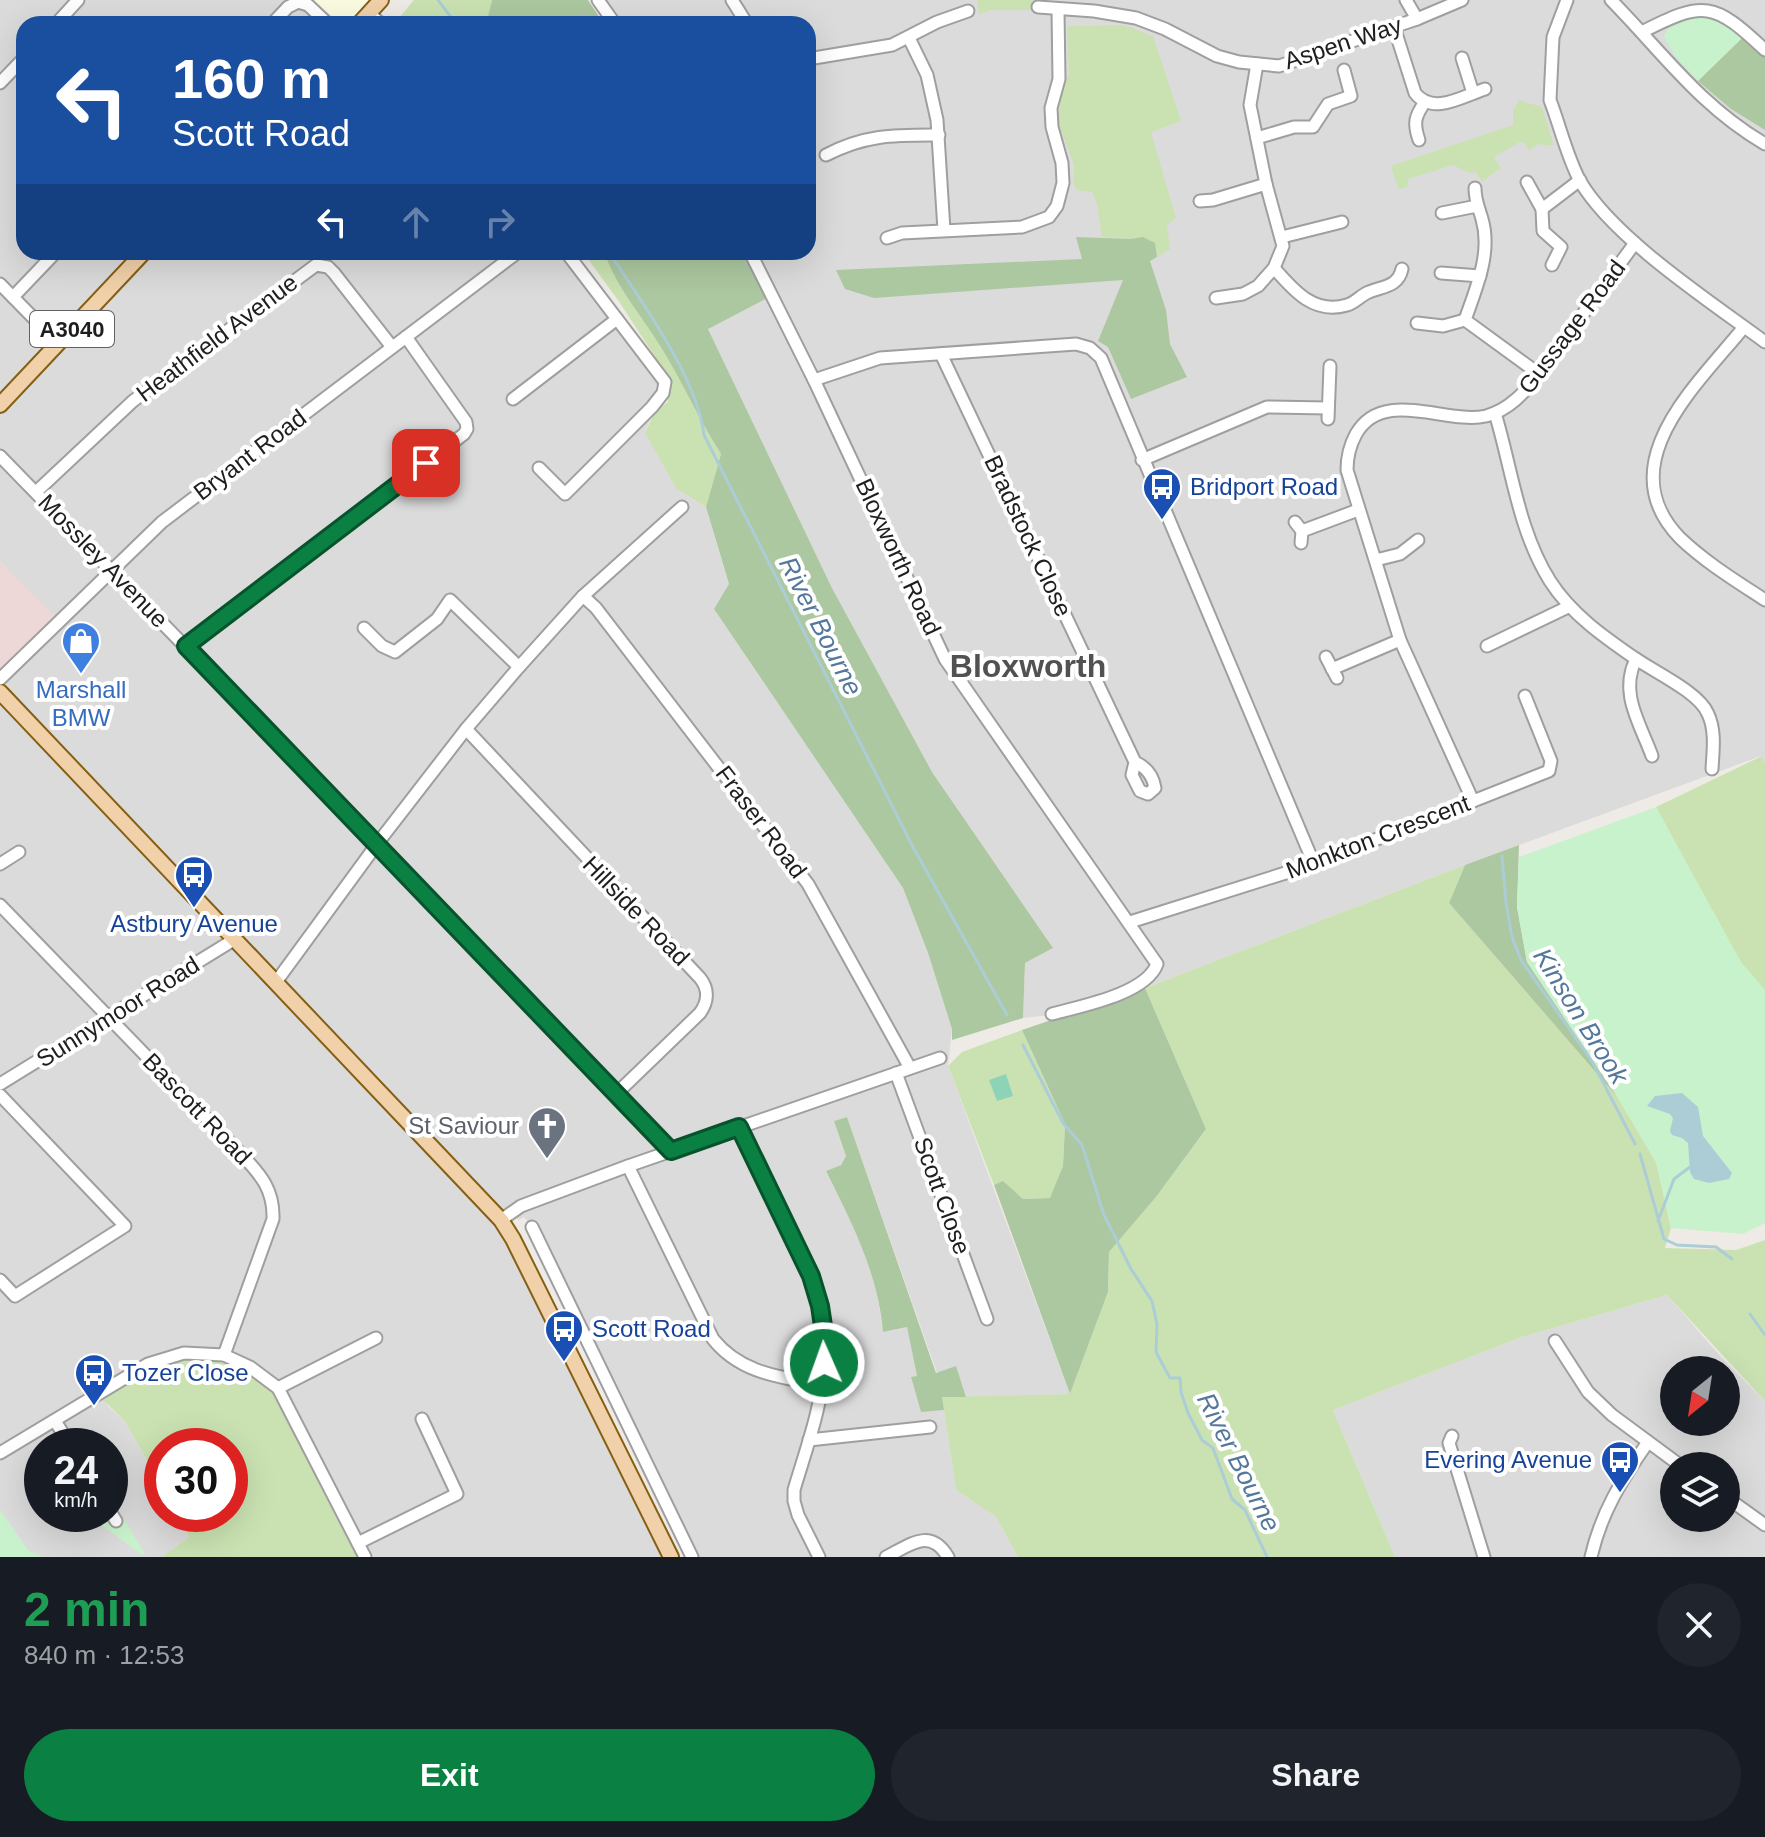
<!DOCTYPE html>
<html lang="en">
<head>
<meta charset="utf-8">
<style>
  :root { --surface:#171b24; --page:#20242c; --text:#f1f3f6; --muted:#9ea1a6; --accent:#0b8043 }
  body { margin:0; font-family:Helvetica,sans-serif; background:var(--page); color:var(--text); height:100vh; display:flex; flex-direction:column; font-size:30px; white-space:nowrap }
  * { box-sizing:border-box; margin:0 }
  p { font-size:26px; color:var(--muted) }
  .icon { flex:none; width:44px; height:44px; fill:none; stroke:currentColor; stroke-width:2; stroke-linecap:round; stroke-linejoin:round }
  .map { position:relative; height:1557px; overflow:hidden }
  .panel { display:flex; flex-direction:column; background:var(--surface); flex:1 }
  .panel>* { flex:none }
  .banner { position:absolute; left:16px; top:16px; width:800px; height:244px; border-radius:24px; box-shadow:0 8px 32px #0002; background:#1a4fa0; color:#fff; overflow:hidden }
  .needle { width:52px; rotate:210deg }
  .buttons { position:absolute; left:1660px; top:1356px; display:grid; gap:16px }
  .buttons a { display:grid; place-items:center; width:80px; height:80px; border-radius:50%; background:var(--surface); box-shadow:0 8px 32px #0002; font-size:40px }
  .speed { position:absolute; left:24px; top:1428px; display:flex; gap:16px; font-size:40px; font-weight:700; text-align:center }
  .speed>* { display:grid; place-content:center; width:104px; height:104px; border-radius:50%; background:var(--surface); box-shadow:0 8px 32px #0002; line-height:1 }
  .speed small { font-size:20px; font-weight:400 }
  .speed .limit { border:12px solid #d22; background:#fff; color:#111 }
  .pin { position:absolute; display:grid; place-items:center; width:68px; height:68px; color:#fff; margin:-34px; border-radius:16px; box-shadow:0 4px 12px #0006 }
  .me { position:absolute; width:88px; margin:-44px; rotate:358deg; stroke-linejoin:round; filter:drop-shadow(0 0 6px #0008) }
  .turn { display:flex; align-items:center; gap:28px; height:168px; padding:0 24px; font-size:36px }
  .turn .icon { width:104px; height:104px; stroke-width:2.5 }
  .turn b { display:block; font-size:56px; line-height:68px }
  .lanes { display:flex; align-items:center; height:76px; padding:0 24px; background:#0003; justify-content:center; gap:40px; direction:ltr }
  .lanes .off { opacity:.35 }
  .round { display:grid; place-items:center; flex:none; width:84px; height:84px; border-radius:42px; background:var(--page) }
  .headline { display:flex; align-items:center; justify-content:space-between; height:136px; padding:0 24px }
  h1 { font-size:48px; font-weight:700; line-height:60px; color:#1e9e55 }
  .cta { display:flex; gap:16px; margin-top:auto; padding:16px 24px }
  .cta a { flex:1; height:92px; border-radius:48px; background:var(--accent); color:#fff; font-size:32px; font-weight:700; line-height:92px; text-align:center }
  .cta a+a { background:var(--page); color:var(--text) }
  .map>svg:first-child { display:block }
  .residential { fill:#dcdbdb; fill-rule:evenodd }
  .commercial { fill:#edd8d7 }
  .education { fill:#fbfbe2 }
  .grass { fill:#cae2b2 }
  .forest { fill:#acc8a0 }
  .park { fill:#c8f2cb }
  .pitch { fill:#8dd3b8 }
  .water { fill:#accdd6 }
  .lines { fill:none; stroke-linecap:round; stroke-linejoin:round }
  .stream { stroke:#accdd6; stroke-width:3 }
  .minor-casing { stroke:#9f9f9f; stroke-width:15 }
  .major-casing { stroke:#865f13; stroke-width:18 }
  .minor { stroke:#fff; stroke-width:11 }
  .major { stroke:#f0d1a9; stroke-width:14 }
  .route-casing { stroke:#07532c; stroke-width:20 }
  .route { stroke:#0b8043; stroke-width:14 }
  .labels { text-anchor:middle; stroke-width:8; stroke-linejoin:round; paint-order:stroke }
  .shield { fill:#fff; stroke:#626262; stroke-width:2 }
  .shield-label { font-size:22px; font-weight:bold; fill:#1e1e1e }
  .street-label { font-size:24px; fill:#1e1e1e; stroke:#fff }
  .transit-label { font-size:24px; fill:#164399; stroke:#fff; text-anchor:start }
  .shop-label { font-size:24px; fill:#366cbe; stroke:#fff }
  .worship-label { font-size:24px; fill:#5b616d; stroke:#fff; text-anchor:end }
  .water-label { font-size:26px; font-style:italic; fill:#54789b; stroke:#fff }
  .district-label { font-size:32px; font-weight:bold; fill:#515151; stroke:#fff }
</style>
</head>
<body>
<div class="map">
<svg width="1765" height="1557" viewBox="0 0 1765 1557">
  <rect width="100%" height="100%" fill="#eeebe6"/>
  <g class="residential">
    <path d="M0,0H297L328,24H24V252H566L665,382L645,433L676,487L706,507L729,585L714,609L903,888L928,953L952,1029L948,1066L1070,1394L966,1397L956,1367L937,1373L847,1117L834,1121L846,1156L841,1165L826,1171L861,1241L877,1293L883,1332L907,1327L917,1376L911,1378L921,1411L944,1410L956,1490L996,1517L1018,1557H692L532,1227L524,1217L519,1220L510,1214L501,1220L671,1557H365L278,1388L240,1361L198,1353L99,1393L109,1407L125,1421L162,1488V1514H176L189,1537L162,1557H42L28,1551L0,1510V679L58,620L0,562ZM42,1446H110V1514H42Z"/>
    <path d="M598,0H1765V765L1761,756L1465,865L1145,988L1068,1013L1023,1018L1025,963L1053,948L932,772L832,588L708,329L750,252H808V24H615Z"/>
    <path d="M1667,1295L1721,1357L1765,1401V1557H1395L1333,1410L1522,1337ZM1674,1370H1726V1422H1674ZM1674,1466H1726V1518H1674Z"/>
  </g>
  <path class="commercial" d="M0,562L59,620L0,679Z"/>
  <path class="education" d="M314,0H375L354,24H340Z"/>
  <g class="grass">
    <path d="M414,0H492L486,24H401L398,19Z"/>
    <path d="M977,0H1034L1033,10H991L979,14Z"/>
    <path d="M1124,25L1153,36L1181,121L1151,132L1176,218L1167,225L1170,249L1157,257L1156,249L1131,239L1102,237L1097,204L1092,192L1077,190L1073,184L1074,165L1058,122L1060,98L1069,74L1067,29L1069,26Z"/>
    <path d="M1519,100L1542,107L1554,146L1538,144L1529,151L1525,143L1520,142L1494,157L1501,168L1482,182L1476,172L1469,173L1453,165L1408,179L1407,187L1398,189L1391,166L1513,125V110Z"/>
    <path d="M583,252H604C618,291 641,314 662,349C683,383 699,420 721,454L706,507L676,488L645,433L655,411L668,402V377L620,303Z"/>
    <path d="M1762,756L1765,765V990L1762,988L1638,993L1721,928L1656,807Z"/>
    <path d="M1465,865L1449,903L1618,1098L1656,1162L1671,1228L1665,1248L1736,1250L1765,1240V1401L1667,1295L1522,1337L1333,1410L1395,1557H1018L996,1517L956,1490L942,1397L1070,1394L1108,1292L1109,1252L1156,1197L1206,1129L1145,988Z"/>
    <path d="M1022,1030L1065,1124L1063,1166L1051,1198L1023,1199L1003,1182L994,1185L948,1066L962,1052Z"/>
    <path d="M198,1356L222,1361L238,1368L271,1391L360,1557H162L189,1537L176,1514H230V1446H162V1488L125,1421L103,1400C133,1379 161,1358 198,1356Z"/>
  </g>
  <g class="forest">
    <path d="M492,0H588L604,24H486Z"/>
    <path d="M1742,38L1765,58V130L1731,109L1698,81Z"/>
    <path d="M1076,237L1131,239L1143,237L1155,243L1157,257L1150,261L1166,310L1170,344L1187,377L1131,399L1108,347L1098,341L1123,280L874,298L845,289L836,270L1082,259Z"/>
    <path d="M604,252H748L773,295L708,329L832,588L932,772L1053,948L1025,963L1023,1018L952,1040V1029L928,953L903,888L714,609L729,584L706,507L721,454C699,420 683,383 662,349C641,314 618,291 604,252Z"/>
    <path d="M1519,845L1517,907L1527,962L1618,1098L1449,903L1465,865Z"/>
    <path d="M1145,988L1206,1129L1156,1197L1109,1252L1108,1292L1070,1394L994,1185L1003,1181L1023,1199L1050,1198L1063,1166L1065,1124L1022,1030Z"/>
    <path d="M847,1117L936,1373L956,1366L966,1397H942L944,1410L921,1412L911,1377L917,1376L907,1327L883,1332C878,1273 852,1223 826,1171L841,1165L846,1156L834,1121Z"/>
  </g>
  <g class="park">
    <path d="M1699,11L1729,24L1742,38L1698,81L1676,57L1664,37L1671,22Z"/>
    <path d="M1656,807L1741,962L1765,990V1223L1743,1234L1671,1228L1656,1162L1618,1098L1527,962L1517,907L1519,857Z"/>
    <path d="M0,1510L28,1550L42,1557H0Z"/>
    <path d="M87,1514H100L110,1525L123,1517L144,1552L142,1555Z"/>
  </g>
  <path class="pitch" d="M1006,1074L1013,1096L997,1101L989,1080Z"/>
  <path class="water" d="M1682,1093L1698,1107L1703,1136L1732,1173L1729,1179L1709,1183L1694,1179L1690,1172L1688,1143L1682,1138L1672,1135L1670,1131L1673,1118L1670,1114L1647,1106L1655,1096Z"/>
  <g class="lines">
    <g class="stream">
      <path d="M438,0L456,24"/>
      <path d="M609,252C641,301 697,377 704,435L913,847L1007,1015"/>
      <path d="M1502,856L1506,903L1512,937L1521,960L1592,1061L1635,1144"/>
      <path d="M1023,1045L1063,1123L1082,1145L1104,1215L1131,1269L1152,1301L1157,1324L1156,1352L1170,1378H1180L1181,1392L1188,1413L1202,1440L1213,1448L1232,1499L1245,1510L1267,1557"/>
      <path d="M1640,1154L1664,1239L1677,1245L1716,1247L1732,1259"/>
      <path d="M1658,1221L1674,1179L1690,1167"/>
      <path d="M1750,1314L1765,1335"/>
    </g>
    <defs>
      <g id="minor">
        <path d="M598,0L615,24"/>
        <path d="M732,0L747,24"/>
        <path d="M1406,0L1417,19L1462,0"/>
        <path d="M1567,0L1553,37L1550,100C1560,126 1567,157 1580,181C1613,238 1711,302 1765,342"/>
        <path d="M1611,0C1663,53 1700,106 1765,144"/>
        <path d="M1038,7L1094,11L1136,18L1165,29L1217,56L1239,62L1279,66L1417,19"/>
        <path d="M369,13L381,24"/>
        <path d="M56,24L78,0"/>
        <path d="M272,24L288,7L298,2L308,5L328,24"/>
        <path d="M1394,27L1415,93C1433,116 1463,96 1485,89"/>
        <path d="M1642,32C1704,0 1714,2 1765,50"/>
        <path d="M909,38L927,75L937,120L944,230"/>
        <path d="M1462,58L1473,93"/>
        <path d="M808,59L892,45L937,22L968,11"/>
        <path d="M0,83L24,58"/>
        <path d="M1257,138L1294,127H1313L1328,104L1351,96L1344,70"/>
        <path d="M1419,140C1413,123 1415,116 1425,102"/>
        <path d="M826,155C866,134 896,135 939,135"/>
        <path d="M1527,182L1542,209L1580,180"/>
        <path d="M1475,188C1475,201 1479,208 1482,219C1492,253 1476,288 1465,320L1539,374"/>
        <path d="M1200,201L1213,200L1266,184"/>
        <path d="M1542,209L1543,231L1561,247L1552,265"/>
        <path d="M1442,213L1477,206"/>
        <path d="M1282,237L1342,222"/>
        <path d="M887,238L902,233L1022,227L1049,217L1057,206L1063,183L1062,163L1052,127L1051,108L1059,79L1058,10"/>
        <path d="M750,252L814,380L945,659L1157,964C1146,994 1081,1006 1052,1014"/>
        <path d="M1274,268C1293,290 1314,315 1347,305C1355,303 1361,295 1369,292C1383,286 1398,287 1402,269"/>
        <path d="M1441,273L1480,276"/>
        <path d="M0,284L58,343"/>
        <path d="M13,297L56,252"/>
        <path d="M1216,298L1243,294L1258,286L1274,268L1283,246L1266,184L1250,105L1257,64"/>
        <path d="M1417,323L1443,326L1465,320"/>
        <path d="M1744,327C1698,384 1608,464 1680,538C1705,562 1736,581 1765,600"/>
        <path d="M941,354L1135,762C1146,767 1153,776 1155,788L1148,794L1140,791L1132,775L1135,762"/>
        <path d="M814,380L880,358L1076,344L1090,348L1101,358L1314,864"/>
        <path d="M513,399L617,319"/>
        <path d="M1495,413C1512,469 1518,530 1550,581C1571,614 1604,637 1636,659C1655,672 1700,693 1708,714C1716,731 1713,751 1712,769"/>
        <path d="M1328,419L1330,366"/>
        <path d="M0,456L377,844L671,1151"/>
        <path d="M1142,460L1267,407L1328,408"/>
        <path d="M539,468L565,494L652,407L663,393L665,382L566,252"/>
        <path d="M36,492L133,401L316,265L328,267L334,273L392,347"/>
        <path d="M1295,522L1302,531L1301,543"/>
        <path d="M1302,531L1358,510"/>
        <path d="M1376,560L1400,554L1418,540"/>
        <path d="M583,596L596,608L808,884L910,1068"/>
        <path d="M364,628L382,646L395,652L437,619L450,600L519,667"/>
        <path d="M186,646L464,434L467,429L466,422L406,337"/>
        <path d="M1487,646L1568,607"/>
        <path d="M1326,657L1337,678"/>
        <path d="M1636,659C1619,693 1640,723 1652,756"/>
        <path d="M1332,669L1400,640"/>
        <path d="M0,679L162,522L518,252"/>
        <path d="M466,729L700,978C709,989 708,1002 700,1013L616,1094"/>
        <path d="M1473,801L1400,640L1347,470C1347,457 1350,445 1356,434C1383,387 1446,425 1486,416C1509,410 1525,392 1539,374L1635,243"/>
        <path d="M0,864L19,852"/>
        <path d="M0,905L242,1155C261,1175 274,1190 273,1219L224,1355"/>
        <path d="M1130,922L1314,864L1549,771L1551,761L1525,696"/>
        <path d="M276,982L377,844L466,729L519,667L583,596L682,507"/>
        <path d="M896,1073L987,1319"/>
        <path d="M0,1084L235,939"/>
        <path d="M0,1095L125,1226L15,1296L0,1280"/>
        <path d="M739,1127C773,1198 830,1285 824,1365C822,1407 806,1449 794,1490V1501L798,1515L819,1557"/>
        <path d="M628,1166L713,1339C741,1374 781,1377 822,1385"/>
        <path d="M501,1220L521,1206L628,1166L940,1058"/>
        <path d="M532,1227L692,1557"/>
        <path d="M1555,1341L1588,1392L1612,1415L1681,1466"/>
        <path d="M278,1388L376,1338"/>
        <path d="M55,1421L71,1446"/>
        <path d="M1452,1436L1449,1443L1484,1557"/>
        <path d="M809,1440L930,1427"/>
        <path d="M0,1453L148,1364L184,1353L224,1355L250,1367L278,1388L365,1557"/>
        <path d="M1726,1497L1765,1525"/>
        <path d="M110,1511L116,1521"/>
        <path d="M358,1543L457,1494L422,1419"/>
        <path d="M886,1557C910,1545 930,1527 948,1557"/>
        <path d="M1591,1557C1601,1513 1622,1479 1648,1442"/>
      </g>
      <g id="major">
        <path d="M359,24L381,0"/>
        <path d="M0,405L144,252"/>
        <path d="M0,692L501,1220L513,1239L671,1557"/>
      </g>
    </defs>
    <use href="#minor" class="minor-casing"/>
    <use href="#major" class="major-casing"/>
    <use href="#minor" class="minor"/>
    <use href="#major" class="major"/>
  </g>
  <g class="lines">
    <defs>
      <path id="route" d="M426,463L186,646L671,1151L739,1127L811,1276L820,1306L824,1333V1363"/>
    </defs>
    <use href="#route" class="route-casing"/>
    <use href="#route" class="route"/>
  </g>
  <defs>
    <symbol id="bus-pin" viewBox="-11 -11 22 30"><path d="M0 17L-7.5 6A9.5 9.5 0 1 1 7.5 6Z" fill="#1a4fb4" stroke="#fff"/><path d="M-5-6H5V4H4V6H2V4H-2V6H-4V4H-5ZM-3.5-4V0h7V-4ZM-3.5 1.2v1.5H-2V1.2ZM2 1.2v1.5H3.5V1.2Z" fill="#fff"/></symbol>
    <symbol id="shop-pin" viewBox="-11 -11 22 30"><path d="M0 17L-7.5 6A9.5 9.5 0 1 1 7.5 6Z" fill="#3f7fe0" stroke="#fff"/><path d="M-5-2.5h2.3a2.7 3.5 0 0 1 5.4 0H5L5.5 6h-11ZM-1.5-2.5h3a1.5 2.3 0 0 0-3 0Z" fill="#fff"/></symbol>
    <symbol id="church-pin" viewBox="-11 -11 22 30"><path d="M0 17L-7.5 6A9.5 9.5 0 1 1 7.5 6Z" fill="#6b7280" stroke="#fff"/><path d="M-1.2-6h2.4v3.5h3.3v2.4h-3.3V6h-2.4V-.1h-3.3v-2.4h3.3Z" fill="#fff"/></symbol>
  </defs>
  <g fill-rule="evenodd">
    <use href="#bus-pin" x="1140" y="465" width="44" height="60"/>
    <use href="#shop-pin" x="59" y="619" width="44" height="60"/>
    <use href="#bus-pin" x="172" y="853" width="44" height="60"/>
    <use href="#church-pin" x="525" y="1104" width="44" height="60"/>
    <use href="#bus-pin" x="542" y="1307" width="44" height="60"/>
    <use href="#bus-pin" x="72" y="1351" width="44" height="60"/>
    <use href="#bus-pin" x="1598" y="1438" width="44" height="60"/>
  </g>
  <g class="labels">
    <rect class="shield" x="30" y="311" width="84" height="36" rx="6"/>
    <g class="shield-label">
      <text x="72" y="337">A3040</text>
    </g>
    <g class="street-label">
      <text transform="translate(1343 43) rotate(-18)" y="8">Aspen Way</text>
      <text transform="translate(1572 327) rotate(-53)" y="8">Gussage Road</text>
      <text transform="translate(217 338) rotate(-37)" y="8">Heathfield Avenue</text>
      <text transform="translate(250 455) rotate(-37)" y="8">Bryant Road</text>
      <text transform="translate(1028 536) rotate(65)" y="8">Bradstock Close</text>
      <text transform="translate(898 557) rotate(65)" y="8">Bloxworth Road</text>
      <text transform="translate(103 561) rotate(46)" y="8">Mossley Avenue</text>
      <text transform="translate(761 822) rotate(53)" y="8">Fraser Road</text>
      <text transform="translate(1378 837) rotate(-21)" y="8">Monkton Crescent</text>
      <text transform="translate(636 911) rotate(46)" y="8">Hillside Road</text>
      <text transform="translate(118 1012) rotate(-32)" y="8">Sunnymoor Road</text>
      <text transform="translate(197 1109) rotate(46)" y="8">Bascott Road</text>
      <text transform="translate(942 1196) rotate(70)" y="8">Scott Close</text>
    </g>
    <g class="transit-label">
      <text x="1190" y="495">Bridport Road</text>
      <text x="194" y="932" text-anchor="middle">Astbury Avenue</text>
      <text x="592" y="1337">Scott Road</text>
      <text x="122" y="1381">Tozer Close</text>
      <text x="1592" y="1468" text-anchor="end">Evering Avenue</text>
    </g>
    <g class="shop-label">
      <text x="81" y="698">Marshall<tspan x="81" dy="28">BMW</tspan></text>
    </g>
    <g class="worship-label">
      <text x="519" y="1134">St Saviour</text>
    </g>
    <g class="water-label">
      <text transform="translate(821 626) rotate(63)" y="9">River Bourne</text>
      <text transform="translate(1581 1016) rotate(58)" y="9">Kinson Brook</text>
      <text transform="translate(1239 1462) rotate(63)" y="9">River Bourne</text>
    </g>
    <g class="district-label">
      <text x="1028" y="677">Bloxworth</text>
    </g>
  </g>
</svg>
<div class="buttons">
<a><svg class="needle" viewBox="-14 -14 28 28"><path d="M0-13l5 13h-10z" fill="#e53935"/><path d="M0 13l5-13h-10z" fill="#9ea1a6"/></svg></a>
<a><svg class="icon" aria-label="layers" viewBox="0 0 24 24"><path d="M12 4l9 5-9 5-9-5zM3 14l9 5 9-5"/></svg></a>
</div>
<div class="speed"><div>24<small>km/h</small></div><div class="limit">30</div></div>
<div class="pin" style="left:426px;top:463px;background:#d93025"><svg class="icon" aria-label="arrive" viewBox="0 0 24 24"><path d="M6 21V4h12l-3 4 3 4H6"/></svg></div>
<svg class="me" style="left:824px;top:1363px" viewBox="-20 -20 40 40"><circle r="17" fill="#0b8043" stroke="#fff" stroke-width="3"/><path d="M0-11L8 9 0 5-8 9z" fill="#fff"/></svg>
<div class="banner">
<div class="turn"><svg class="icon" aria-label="left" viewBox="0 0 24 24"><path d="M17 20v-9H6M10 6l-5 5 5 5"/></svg><div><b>160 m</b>Scott Road</div></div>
<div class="lanes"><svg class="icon" aria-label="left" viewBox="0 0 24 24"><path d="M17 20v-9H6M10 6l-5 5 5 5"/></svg><svg class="icon off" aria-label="ahead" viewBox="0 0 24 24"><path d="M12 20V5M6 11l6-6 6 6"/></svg><svg class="icon off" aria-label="right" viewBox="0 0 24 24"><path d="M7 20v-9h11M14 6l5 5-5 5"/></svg></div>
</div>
</div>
<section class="panel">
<div class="headline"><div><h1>2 min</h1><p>840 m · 12:53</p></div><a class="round"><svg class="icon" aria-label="close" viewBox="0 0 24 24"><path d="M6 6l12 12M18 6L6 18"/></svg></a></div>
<div class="cta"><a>Exit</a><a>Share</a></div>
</section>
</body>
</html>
